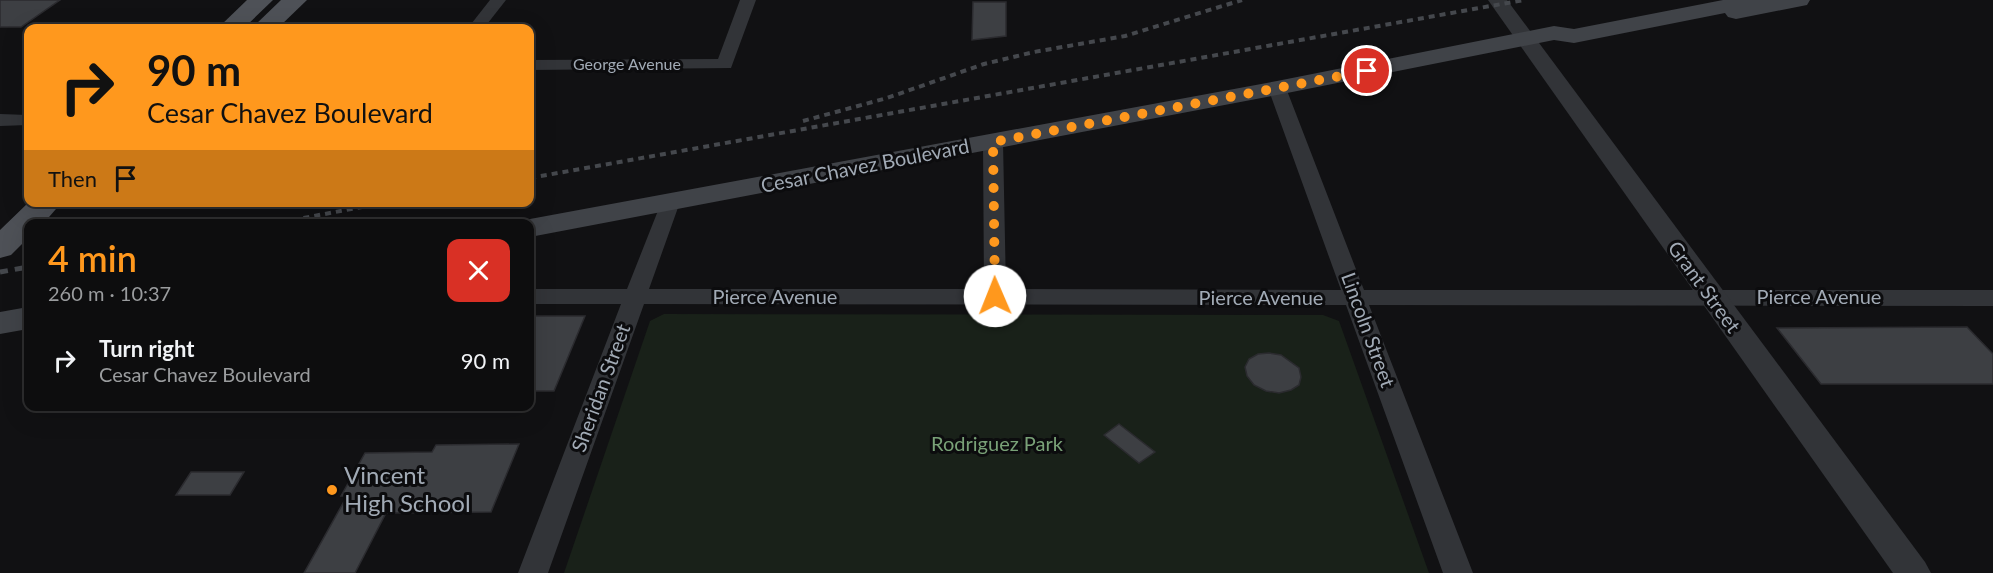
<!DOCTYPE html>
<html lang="en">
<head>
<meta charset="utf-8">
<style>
  :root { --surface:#0d0d0e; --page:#161617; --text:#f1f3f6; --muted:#9a9c9e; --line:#2d2d2e; --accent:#ff981d }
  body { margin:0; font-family:Lato,sans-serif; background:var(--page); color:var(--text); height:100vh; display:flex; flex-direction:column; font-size:22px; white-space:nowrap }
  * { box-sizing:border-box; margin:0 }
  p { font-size:20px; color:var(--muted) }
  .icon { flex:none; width:33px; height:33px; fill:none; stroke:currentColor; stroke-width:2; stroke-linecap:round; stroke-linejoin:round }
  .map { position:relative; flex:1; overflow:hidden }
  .panel { position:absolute; left:24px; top:219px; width:510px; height:192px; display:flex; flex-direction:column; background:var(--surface); border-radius:12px; box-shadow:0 6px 24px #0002,0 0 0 2px var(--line) }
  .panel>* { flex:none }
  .banner { position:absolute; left:24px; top:24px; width:510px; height:183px; border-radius:12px; box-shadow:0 6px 24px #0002,0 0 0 2px var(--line); background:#ff981d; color:#111; overflow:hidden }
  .pin { position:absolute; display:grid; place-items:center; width:51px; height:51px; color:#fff; margin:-26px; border:3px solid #fff; border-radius:50%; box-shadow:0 2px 6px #0007 }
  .me { position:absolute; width:66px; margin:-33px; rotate:359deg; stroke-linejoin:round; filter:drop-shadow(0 0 4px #0008) }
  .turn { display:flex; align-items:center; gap:21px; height:126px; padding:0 24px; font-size:27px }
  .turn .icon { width:78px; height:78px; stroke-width:2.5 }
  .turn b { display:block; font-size:42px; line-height:51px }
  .then { display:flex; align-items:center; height:57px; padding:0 24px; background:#0003; gap:12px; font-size:22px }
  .round { display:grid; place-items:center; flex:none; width:63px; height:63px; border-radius:12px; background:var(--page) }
  .headline { display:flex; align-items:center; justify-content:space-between; height:102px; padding:0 24px }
  h1 { font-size:36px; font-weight:600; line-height:45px; color:var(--accent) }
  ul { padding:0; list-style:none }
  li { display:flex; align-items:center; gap:18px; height:78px; padding:0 24px }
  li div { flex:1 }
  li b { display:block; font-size:22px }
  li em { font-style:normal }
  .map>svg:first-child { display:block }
  .green { fill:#192119 }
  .building { fill:#3d3f43; stroke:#2b2b2f; stroke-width:1.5 }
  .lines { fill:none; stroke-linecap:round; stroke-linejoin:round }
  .minor { fill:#323438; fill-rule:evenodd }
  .tertiary { fill:#323438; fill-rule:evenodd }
  .secondary { fill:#404348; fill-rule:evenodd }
  .primary { fill:#4e5157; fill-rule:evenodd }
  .rail-far1 { stroke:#45484d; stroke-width:4; stroke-dasharray:6 5; stroke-linecap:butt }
  .rail { stroke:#45484d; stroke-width:5; stroke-dasharray:8 7; stroke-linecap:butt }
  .route { stroke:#ff981d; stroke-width:10; stroke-dasharray:0 18 }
  .poi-dot { fill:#ff981d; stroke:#0c0c0e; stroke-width:2 }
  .labels { text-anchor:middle; stroke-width:6; stroke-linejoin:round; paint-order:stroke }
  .far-street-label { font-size:16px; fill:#a1aab5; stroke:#0c0c0e }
  .street-label { font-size:20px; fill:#a1aab5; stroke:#0c0c0e }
  .park-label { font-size:20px; fill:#79a177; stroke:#0c0c0e }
  .near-poi-label { font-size:24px; fill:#a1aab5; stroke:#0c0c0e; text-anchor:start }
</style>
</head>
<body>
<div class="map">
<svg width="1993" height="573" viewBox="0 0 1993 573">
  <rect width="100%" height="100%" fill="#111113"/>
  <path class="green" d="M664,314L1323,315L1339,321L1429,573H564L650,321Z"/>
  <g class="building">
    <path d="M0,0H60L21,27H0Z"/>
    <path d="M973,2H1006V36L972,40Z"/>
    <path d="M530,316H585L554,391H530Z"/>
    <path d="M1967,327L1993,354V384H1821L1777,328Z"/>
    <path d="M1269,353L1281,355L1299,368L1301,377L1299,385L1291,390L1279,393L1266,391L1254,385L1247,376L1245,367L1249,359L1258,354Z"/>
    <path d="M1119,424L1155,452L1139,463L1104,435Z"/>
    <path d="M519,444L491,512L386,513L355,573H304L347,496H341L365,453L432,452L436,445Z"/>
    <path d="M191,472H244L230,495H176Z"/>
  </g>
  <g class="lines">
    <g class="minor">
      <path d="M490,0H506L484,28H468Z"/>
      <path d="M740,0H756L731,68L530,70V60L718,59Z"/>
      <path d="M1277,83L1283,84L1286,88L1364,290H1993V306L1369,305L1473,573H1443L1346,305L644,304L548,573H518L621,304H530V289H627L663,198L670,196L677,198L680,202L649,289H984L983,142L986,138H1000L1003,142L1006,289L1341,290L1268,88L1271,84Z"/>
      <path d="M0,114L28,115V125L0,126Z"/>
    </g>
    <path class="tertiary" d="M1488,0H1507L1925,562L1931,573H1893Z"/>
    <g class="secondary">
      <path d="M1723,0H1810L1807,5L1736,19L1728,17L1725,13L1574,43L1554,40L1277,95L530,237V224H518L530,219L1277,81L1554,26L1574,29Z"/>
      <path d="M28,307V329L0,334V312Z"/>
    </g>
    <g class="primary">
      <path d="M247,0H273L244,28H218Z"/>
      <path d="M281,0H307L278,28H252Z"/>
      <path d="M29,202H62L43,224H28V238L11,255L0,258V230Z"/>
    </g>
    <g class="rail-far1">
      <path d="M803,121L887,98L984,64L1034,52L1125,36L1242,0"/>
      <path d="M530,178L1524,0"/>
      <path d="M271,224L389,202"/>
    </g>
    <path class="rail" d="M0,272L28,267"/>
  </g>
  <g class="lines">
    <path class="route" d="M995,296L993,142L1367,71"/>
  </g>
  <circle class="poi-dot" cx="332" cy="490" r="6"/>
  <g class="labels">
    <g class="far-street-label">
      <text x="627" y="70">George Avenue</text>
    </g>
    <g class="street-label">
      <text transform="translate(865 166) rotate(-11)" y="7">Cesar Chavez Boulevard</text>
      <text transform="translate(1704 287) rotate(54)" y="7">Grant Street</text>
      <text x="775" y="304">Pierce Avenue</text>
      <text x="1819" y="304">Pierce Avenue</text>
      <text x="1261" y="305">Pierce Avenue</text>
      <text transform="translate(1368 330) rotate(70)" y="7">Lincoln Street</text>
      <text transform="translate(601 388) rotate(-70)" y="7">Sheridan Street</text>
    </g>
    <g class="park-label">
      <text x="997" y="451">Rodriguez Park</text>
    </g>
    <g class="near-poi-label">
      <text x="344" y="484">Vincent<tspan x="344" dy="28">High School</tspan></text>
    </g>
  </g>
</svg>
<div class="pin" style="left:1367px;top:71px;background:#d93025"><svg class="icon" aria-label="arrive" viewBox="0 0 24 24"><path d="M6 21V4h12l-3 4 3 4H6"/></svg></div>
<svg class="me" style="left:995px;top:296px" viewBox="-20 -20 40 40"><circle r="19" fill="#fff"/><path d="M0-13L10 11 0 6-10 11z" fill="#ff981d"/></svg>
<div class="banner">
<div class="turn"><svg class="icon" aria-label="right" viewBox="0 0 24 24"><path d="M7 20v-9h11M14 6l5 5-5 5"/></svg><div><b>90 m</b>Cesar Chavez Boulevard</div></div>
<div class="then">Then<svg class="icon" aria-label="arrive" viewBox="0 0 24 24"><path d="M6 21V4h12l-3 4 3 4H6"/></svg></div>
</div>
<section class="panel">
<div class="headline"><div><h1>4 min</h1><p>260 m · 10:37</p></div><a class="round" style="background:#d93025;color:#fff"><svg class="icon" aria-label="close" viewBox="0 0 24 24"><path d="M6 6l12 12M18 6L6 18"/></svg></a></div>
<ul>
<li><svg class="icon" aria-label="right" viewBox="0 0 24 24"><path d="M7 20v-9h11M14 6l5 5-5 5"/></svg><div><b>Turn right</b><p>Cesar Chavez Boulevard</p></div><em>90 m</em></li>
</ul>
</section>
</div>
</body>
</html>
